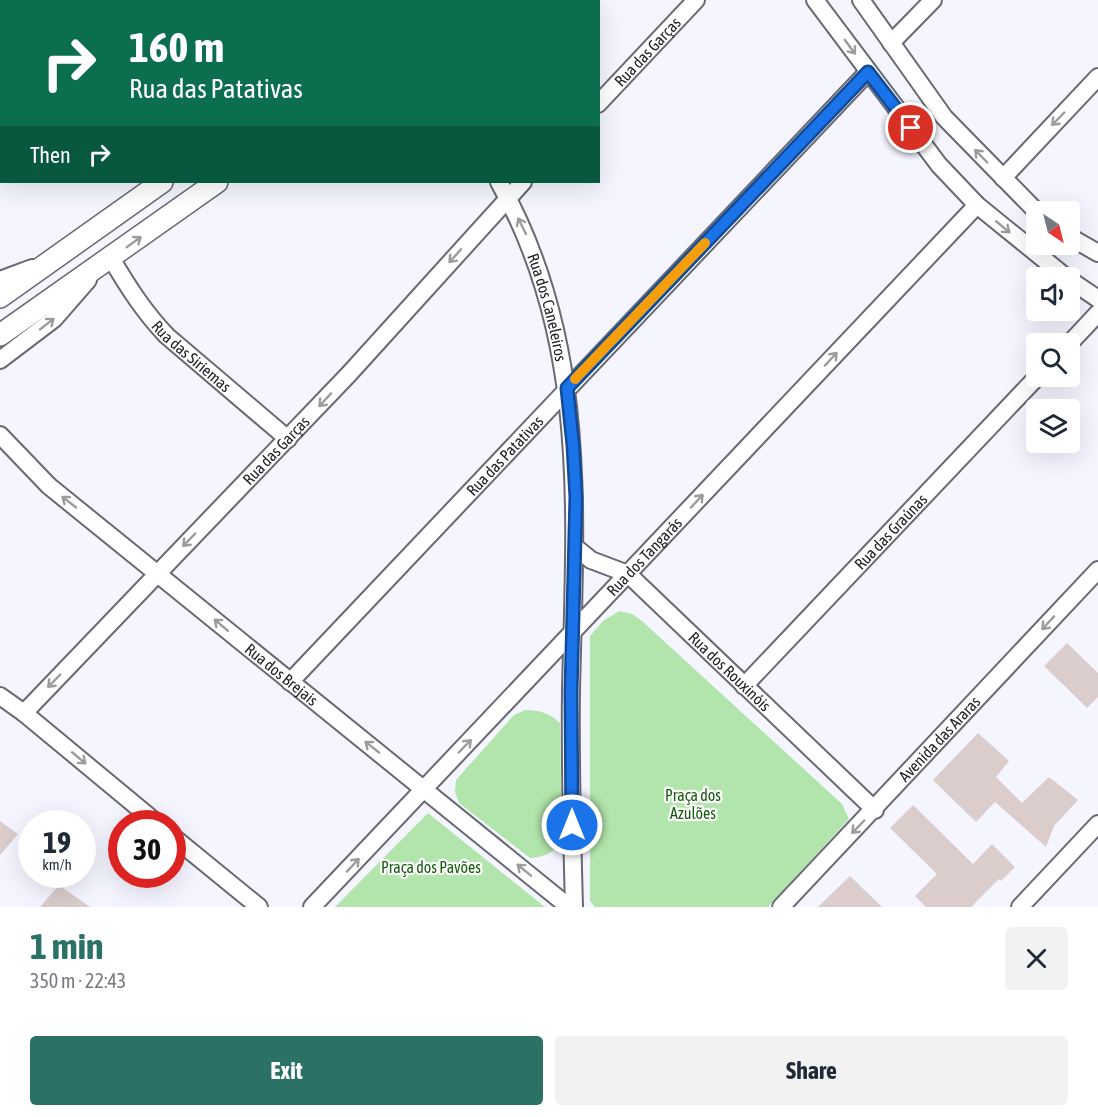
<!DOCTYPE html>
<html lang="en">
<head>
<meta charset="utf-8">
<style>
  :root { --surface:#fff; --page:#f2f2f3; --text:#1f2937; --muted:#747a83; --accent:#2c7166 }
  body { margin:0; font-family:"Asap Condensed",sans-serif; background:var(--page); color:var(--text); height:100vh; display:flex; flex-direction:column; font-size:22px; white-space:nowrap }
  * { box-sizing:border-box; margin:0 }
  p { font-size:20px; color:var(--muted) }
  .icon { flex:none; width:33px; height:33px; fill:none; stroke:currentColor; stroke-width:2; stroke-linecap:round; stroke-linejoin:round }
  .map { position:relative; height:907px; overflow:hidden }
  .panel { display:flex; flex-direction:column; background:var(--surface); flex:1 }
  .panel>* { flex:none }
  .banner { position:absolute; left:0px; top:0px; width:600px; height:183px; box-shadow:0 6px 24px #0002; background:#0b6e4f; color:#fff; overflow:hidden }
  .needle { width:39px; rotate:145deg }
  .tools { position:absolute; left:1026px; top:201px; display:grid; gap:12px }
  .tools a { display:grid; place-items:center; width:54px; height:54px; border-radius:6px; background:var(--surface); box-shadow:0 6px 24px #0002; font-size:30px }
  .speed { position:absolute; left:18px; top:810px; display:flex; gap:12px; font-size:30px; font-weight:700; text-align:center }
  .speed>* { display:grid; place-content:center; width:78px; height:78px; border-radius:50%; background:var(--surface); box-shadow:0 6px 24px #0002; line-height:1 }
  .speed small { font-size:15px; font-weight:400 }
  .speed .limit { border:9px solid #d22; background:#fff; color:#111 }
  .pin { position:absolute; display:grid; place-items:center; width:51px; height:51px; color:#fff; margin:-26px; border:3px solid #fff; border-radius:50%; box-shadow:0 2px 6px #0007 }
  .me { position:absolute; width:66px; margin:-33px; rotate:0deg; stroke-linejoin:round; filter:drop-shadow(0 0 4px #0008) }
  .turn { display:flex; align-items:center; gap:21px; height:126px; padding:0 30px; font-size:27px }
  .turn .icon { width:78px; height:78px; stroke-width:2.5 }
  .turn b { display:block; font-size:42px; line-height:51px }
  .then { display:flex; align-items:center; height:57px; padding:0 30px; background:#0003; gap:12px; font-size:22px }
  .round { display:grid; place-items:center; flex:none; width:63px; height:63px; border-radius:6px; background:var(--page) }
  .head { display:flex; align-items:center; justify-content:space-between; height:102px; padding:0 30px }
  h1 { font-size:36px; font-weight:700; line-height:45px; color:var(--accent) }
  .button { display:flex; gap:12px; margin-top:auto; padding:12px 30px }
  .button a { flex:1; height:69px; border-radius:6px; background:var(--accent); color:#fff; font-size:24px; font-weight:700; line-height:69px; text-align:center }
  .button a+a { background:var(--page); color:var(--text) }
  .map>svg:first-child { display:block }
  .green { fill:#b2e5ab }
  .building { fill:#dacdcb }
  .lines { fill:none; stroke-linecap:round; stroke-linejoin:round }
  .minor-casing { stroke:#686973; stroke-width:20 }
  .major-casing { stroke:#686973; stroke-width:24 }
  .minor { stroke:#fff; stroke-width:16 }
  .major { stroke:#fff; stroke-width:21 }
  .oneway { stroke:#9b9c9d }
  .route-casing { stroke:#114b97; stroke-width:15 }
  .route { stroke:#1a73e8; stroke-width:10 }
  .slow { stroke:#f59e0b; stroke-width:10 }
  .labels { text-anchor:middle; stroke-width:4.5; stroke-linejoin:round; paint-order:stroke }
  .street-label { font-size:16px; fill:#212226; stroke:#fff }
  .park-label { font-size:16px; fill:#165c0e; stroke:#fff }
</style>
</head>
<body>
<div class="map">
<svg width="1098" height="907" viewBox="0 0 1098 907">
  <rect width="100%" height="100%" fill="#f4f5fe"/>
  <g class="green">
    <path d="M619,611L632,614L642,621L842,804L849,819L768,907H595L590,901V636L603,621Z"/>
    <path d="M525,710C540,710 549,713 560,723L562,841C552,853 546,857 530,858L459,803L455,792L456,780L514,715Z"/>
    <path d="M428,813L545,907H335Z"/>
  </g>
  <g class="building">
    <path d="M1067,643L1098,673V697L1087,708L1044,666Z"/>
    <path d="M978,733L1009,761L996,777L1022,803L1049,777L1078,800L1054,826L1046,847L995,802L976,822L933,780Z"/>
    <path d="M913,805L973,864L992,844L1015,867L1001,881L999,879L971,907H926L915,896L937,874L890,828Z"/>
    <path d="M0,821L18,834L0,855Z"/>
    <path d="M850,876L882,907H818Z"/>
    <path d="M59,885L90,907H40Z"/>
  </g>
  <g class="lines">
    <defs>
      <g id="minor">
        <path d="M352,0L353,2"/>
        <path d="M815,0L939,165L977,205L1067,278"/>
        <path d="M861,0L944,117L1037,212"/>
        <path d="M891,43L933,0"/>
        <path id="s1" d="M598,104L696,0"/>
        <path d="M1003,178L1098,77"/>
        <path id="s2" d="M499,182C589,342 575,513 571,690C570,762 572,835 574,907"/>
        <path d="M1070,237L1098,253"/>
        <path id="s3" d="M111,258C128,287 144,312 167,336L288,439"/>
        <path d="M0,280L32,268"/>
        <path d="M1070,280L1098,299"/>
        <path d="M1069,344L1098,313"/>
        <path d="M0,360L54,319L88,280"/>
        <path id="s4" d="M0,435L49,486L569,907"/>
        <path id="s5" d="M575,547L591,560L628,574L875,810"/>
        <path id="s6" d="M290,682L868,72"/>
        <path id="s7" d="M744,686L1038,376"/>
        <path d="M0,696L24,713L158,824"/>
        <path id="s8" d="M24,713L349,374L523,182"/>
        <path d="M172,836L259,907"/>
        <path id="s9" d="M312,907L977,205"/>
        <path id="s10" d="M781,907L1098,570"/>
        <path d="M1020,907L1098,824"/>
      </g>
      <g id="major">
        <path d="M413,2L415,0"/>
        <path d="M465,2L467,0"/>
        <path d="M0,297L162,182"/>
        <path d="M0,335L217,182"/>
      </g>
    </defs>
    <use href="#minor" class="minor-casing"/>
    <use href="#major" class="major-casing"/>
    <use href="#minor" class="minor"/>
    <use href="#major" class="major"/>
  </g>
  <defs><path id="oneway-shaft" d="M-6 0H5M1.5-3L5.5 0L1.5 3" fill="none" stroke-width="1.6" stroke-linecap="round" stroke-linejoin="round" transform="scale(1.5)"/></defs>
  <g class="oneway">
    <use href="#oneway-shaft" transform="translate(850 47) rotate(54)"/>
    <use href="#oneway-shaft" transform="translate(1058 119) rotate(134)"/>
    <use href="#oneway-shaft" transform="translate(981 156) rotate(-134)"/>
    <use href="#oneway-shaft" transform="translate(522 226) rotate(-116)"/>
    <use href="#oneway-shaft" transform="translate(1003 227) rotate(40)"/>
    <use href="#oneway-shaft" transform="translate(134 242) rotate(-36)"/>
    <use href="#oneway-shaft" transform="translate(455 256) rotate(132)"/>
    <use href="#oneway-shaft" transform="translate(47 324) rotate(-38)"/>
    <use href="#oneway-shaft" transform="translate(831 359) rotate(-47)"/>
    <use href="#oneway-shaft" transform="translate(325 400) rotate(133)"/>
    <use href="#oneway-shaft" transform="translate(697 501) rotate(-47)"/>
    <use href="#oneway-shaft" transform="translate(69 502) rotate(-142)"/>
    <use href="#oneway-shaft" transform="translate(189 540) rotate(134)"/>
    <use href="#oneway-shaft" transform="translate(1048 623) rotate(133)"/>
    <use href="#oneway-shaft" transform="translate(221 625) rotate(-140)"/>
    <use href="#oneway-shaft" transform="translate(54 681) rotate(134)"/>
    <use href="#oneway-shaft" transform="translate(465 746) rotate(-46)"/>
    <use href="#oneway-shaft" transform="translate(372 747) rotate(-142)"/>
    <use href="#oneway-shaft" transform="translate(79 758) rotate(40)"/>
    <use href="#oneway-shaft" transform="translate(858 827) rotate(134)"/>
    <use href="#oneway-shaft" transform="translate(353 865) rotate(-47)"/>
    <use href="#oneway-shaft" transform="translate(524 870) rotate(-141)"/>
  </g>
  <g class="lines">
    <defs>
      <path id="route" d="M572,825L571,692L576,497L573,445L567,388L868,72L911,128"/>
    </defs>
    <use href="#route" class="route-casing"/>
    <use href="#route" class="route"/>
    <path class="slow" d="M575,379L705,243"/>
  </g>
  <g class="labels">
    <g class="street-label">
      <text dy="6" stroke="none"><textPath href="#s1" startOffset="72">Rua das Garças</textPath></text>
      <text dy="6" stroke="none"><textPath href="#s2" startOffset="135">Rua dos Caneleiros</textPath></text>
      <text dy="6" stroke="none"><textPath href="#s3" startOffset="128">Rua das Siriemas</textPath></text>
      <text dy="6" stroke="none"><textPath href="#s8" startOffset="364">Rua das Garças</textPath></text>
      <text dy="6" stroke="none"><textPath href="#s6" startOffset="312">Rua das Patativas</textPath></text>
      <text dy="6" stroke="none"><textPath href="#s7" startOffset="213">Rua das Graúnas</textPath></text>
      <text dy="6" stroke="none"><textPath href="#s9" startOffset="483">Rua dos Tangarás</textPath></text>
      <text dy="6" stroke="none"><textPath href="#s5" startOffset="201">Rua dos Rouxinóis</textPath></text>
      <text dy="6" stroke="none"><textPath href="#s4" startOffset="370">Rua dos Brejais</textPath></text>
      <text dy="6" stroke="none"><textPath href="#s10" startOffset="231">Avenida das Araras</textPath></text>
    </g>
    <g class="park-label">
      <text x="693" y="801">Praça dos<tspan x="693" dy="18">Azulões</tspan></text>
      <text x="431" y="873">Praça dos Pavões</text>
    </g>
  </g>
</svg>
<div class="tools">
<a><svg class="needle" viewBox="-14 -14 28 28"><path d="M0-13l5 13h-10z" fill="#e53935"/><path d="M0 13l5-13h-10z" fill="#747a83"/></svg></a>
<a><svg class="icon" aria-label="sound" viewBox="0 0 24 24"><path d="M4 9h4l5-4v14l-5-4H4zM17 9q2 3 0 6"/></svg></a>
<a><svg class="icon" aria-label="search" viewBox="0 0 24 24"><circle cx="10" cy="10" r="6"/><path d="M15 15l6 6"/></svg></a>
<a><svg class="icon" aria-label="layers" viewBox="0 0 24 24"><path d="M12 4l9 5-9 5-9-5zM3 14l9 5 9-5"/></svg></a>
</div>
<div class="speed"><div>19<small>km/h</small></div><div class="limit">30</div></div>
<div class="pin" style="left:911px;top:128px;background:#d93025"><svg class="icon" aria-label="arrive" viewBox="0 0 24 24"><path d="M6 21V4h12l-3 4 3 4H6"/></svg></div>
<svg class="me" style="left:572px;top:825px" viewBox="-20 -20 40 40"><circle r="17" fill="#1a73e8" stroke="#fff" stroke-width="3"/><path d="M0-11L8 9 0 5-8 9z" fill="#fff"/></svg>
<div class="banner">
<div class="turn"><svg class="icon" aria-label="right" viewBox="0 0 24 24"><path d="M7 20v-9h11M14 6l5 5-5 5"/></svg><div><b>160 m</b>Rua das Patativas</div></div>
<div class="then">Then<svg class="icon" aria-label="right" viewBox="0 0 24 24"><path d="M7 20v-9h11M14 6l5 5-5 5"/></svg></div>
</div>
</div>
<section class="panel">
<div class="head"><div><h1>1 min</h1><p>350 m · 22:43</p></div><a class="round"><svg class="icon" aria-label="close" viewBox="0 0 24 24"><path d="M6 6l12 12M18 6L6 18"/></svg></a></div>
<div class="button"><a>Exit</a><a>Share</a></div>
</section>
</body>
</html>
